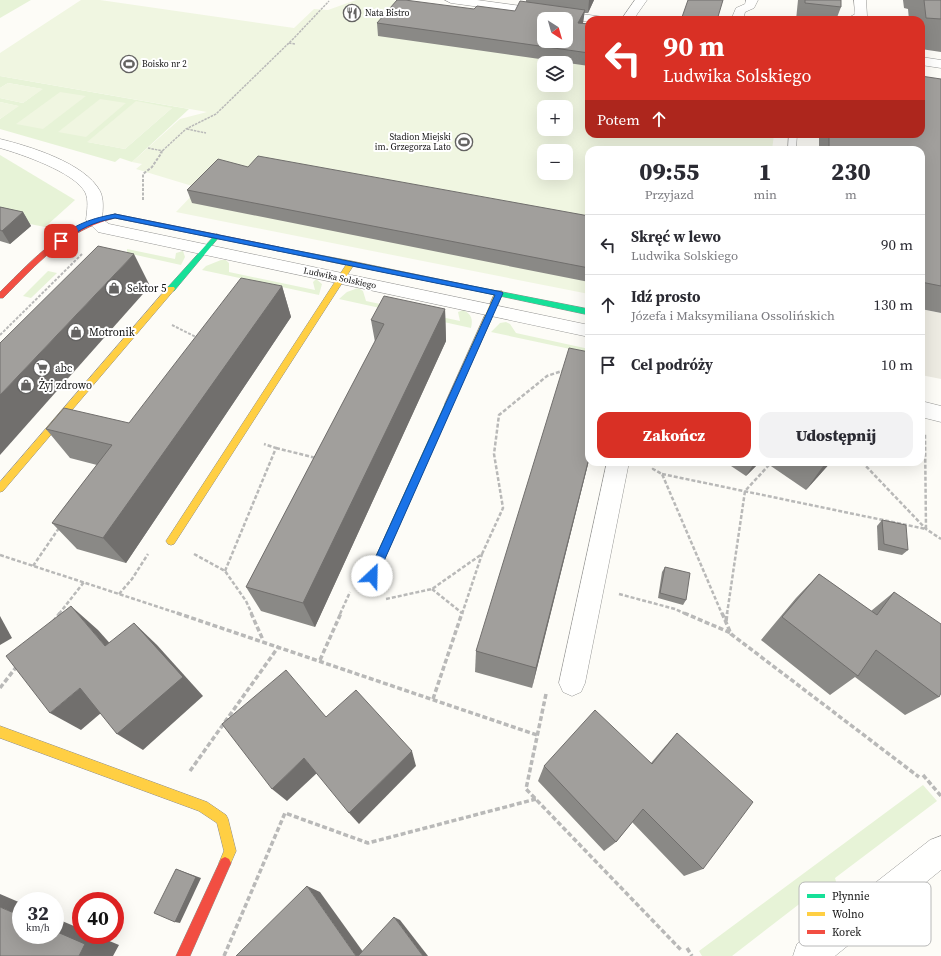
<!DOCTYPE html>
<html lang="pl">
<head>
<meta charset="utf-8">
<style>
  :root { --surface:#fff; --page:#f2f2f3; --text:#2b2b33; --muted:#7c7c81; --line:#e1e1e2; --accent:#d93025 }
  body { margin:0; font-family:"Source Serif 4",serif; background:var(--page); color:var(--text); height:100vh; display:flex; flex-direction:column; font-size:15px; white-space:nowrap }
  * { box-sizing:border-box; margin:0 }
  p { font-size:13px; color:var(--muted) }
  .icon { flex:none; width:22px; height:22px; fill:none; stroke:currentColor; stroke-width:2; stroke-linecap:round; stroke-linejoin:round }
  .map { position:relative; flex:1; overflow:hidden }
  .sheet { position:absolute; left:585px; top:146px; width:340px; height:320px; display:flex; flex-direction:column; background:var(--surface); border-radius:12px; box-shadow:0 4px 16px #0002 }
  .sheet>* { flex:none }
  .banner { position:absolute; left:585px; top:16px; width:340px; height:122px; border-radius:12px; box-shadow:0 4px 16px #0002; background:#d93025; color:#fff; overflow:hidden }
  .needle { width:26px; rotate:143deg }
  .tools { position:absolute; left:537px; top:12px; display:grid; gap:8px }
  .tools a { display:grid; place-items:center; width:36px; height:36px; border-radius:8px; background:var(--surface); box-shadow:0 4px 16px #0002; font-size:20px }
  .speed { position:absolute; left:12px; top:892px; display:flex; gap:8px; font-size:20px; font-weight:700; text-align:center }
  .speed>* { display:grid; place-content:center; width:52px; height:52px; border-radius:50%; background:var(--surface); box-shadow:0 4px 16px #0002; line-height:1 }
  .speed small { font-size:10px; font-weight:400 }
  .speed .limit { border:6px solid #d22; background:#fff; color:#111 }
  .pin { position:absolute; display:grid; place-items:center; width:34px; height:34px; color:#fff; margin:-17px; border-radius:8px; box-shadow:0 2px 6px #0006 }
  .me { position:absolute; width:44px; margin:-22px; rotate:24deg; stroke-linejoin:round; filter:drop-shadow(0 0 3px #0008) }
  .turn { display:flex; align-items:center; gap:14px; height:84px; padding:0 12px; font-size:18px }
  .turn .icon { width:52px; height:52px; stroke-width:2.5 }
  .turn b { display:block; font-size:28px; line-height:34px }
  .then { display:flex; align-items:center; height:38px; padding:0 12px; background:#0003; gap:8px; font-size:15px }
  .eta { display:flex; justify-content:space-evenly; align-items:center; height:68px; text-align:center }
  .eta b { font-size:24px; font-weight:800; line-height:28px }
  .primary-button { display:flex; gap:8px; margin-top:auto; padding:8px 12px }
  .primary-button a { flex:1; height:46px; border-radius:12px; background:var(--accent); color:#fff; font-size:16px; font-weight:800; line-height:46px; text-align:center }
  .primary-button a+a { background:var(--page); color:var(--text) }
  ul { padding:0; list-style:none }
  li { display:flex; align-items:center; gap:12px; height:60px; padding:0 12px; border-top:1px solid var(--line) }
  li div { flex:1 }
  li b { display:block; font-size:15px }
  li em { font-style:normal }
  .map>svg:first-child { display:block }
  .green { fill:#e7f3d7; fill-rule:evenodd }
  .pitch { fill:#f0f6e1; fill-rule:evenodd }
  .plaza { fill:#edebe2 }
  .lines { fill:none; stroke-linecap:round; stroke-linejoin:round }
  .lane-casing { stroke:#979795; stroke-width:1 }
  .street-casing { stroke:#979795; stroke-width:1 }
  .fast-casing { stroke:#8e8d8b; stroke-width:1 }
  .slow-casing { stroke:#8e8d8b; stroke-width:1 }
  .jam-casing { stroke:#8e8d8b; stroke-width:1 }
  .path-far3 { stroke:#b9b9b8; stroke-width:1.5; stroke-dasharray:2.5 1; stroke-linecap:butt }
  .path-far2 { stroke:#b9b9b8; stroke-width:2; stroke-dasharray:3 1.5; stroke-linecap:butt }
  .path-far1 { stroke:#b9b9b8; stroke-width:2.5; stroke-dasharray:4 2; stroke-linecap:butt }
  .path { stroke:#b9b9b8; stroke-width:3.5; stroke-dasharray:5 2.5; stroke-linecap:butt }
  .lane { fill:#fffffe; fill-rule:evenodd }
  .street { fill:#fffffe; fill-rule:evenodd }
  .fast { fill:#16e098; fill-rule:evenodd }
  .slow { fill:#ffcf43; fill-rule:evenodd }
  .jam { fill:#f24e42; fill-rule:evenodd }
  .wall { fill:#8a8986 }
  .shaded-wall { fill:#716f6d }
  .building { fill:#a19f9c; stroke:#716f6d; fill-rule:evenodd }
  .route { fill:#1a73e8; stroke:#114b97 }
  .labels { text-anchor:middle; stroke-width:4; stroke-linejoin:round; paint-order:stroke }
  .far-poi-label { font-size:9px; fill:#111; stroke:#fff; text-anchor:start }
  .far-street-label { font-size:9px; fill:#111; stroke:#fff }
  .poi-label { font-size:11px; fill:#111; stroke:#fff; text-anchor:start }
  .key { fill:#fff; stroke:#b8b8b8; stroke-width:1 }
  .key-label { font-size:11px; fill:#111 }
</style>
</head>
<body>
<div class="map">
<svg width="941" height="956" viewBox="0 0 941 956">
  <rect width="100%" height="100%" fill="#fdfcf7"/>
  <g class="green">
    <path d="M0,0H31L0,18Z"/>
    <path d="M0,76L189,109L132,162L120,158L115,162L0,129V119L18,106L0,102V98L23,103L42,89L8,83L0,88ZM172,108L125,149L88,142Z"/>
    <path d="M0,155L75,200L45,227L0,218Z"/>
    <path d="M127,249L175,259L176,253L183,251L185,257L181,265L127,253Z"/>
    <path d="M221,260H226L229,263V272L315,290L313,282L316,279L322,284L319,295L202,270L206,266Z"/>
    <path d="M48,271L57,273L31,298L23,296Z"/>
    <path d="M358,288L363,291L366,301L460,321L458,312L463,310C472,314 473,320 471,328L339,299L347,292Z"/>
    <path d="M506,322L510,324L516,333L589,349V353L491,332L500,323Z"/>
    <path d="M923,785L937,801L835,878L840,896L824,885L732,956H702L699,951Z"/>
  </g>
  <g class="pitch">
    <path d="M81,0H100L294,28L314,9L328,10L356,0H391L544,20V41H566L589,26V134H774L772,150H589V294L176,212L199,188L136,169L142,164L132,162L180,119L207,112L0,76V53ZM544,63H566V85H544ZM544,107H566V129H544ZM544,151H566V173H544Z"/>
    <path d="M8,83L43,89L23,103L0,98V88Z"/>
    <path d="M60,92L86,96L43,129L16,124Z"/>
    <path d="M100,99L126,103L86,137L58,132Z"/>
    <path d="M136,101L172,108L125,149L87,142Z"/>
    <path d="M0,102L19,106L0,119Z"/>
  </g>
  <path class="plaza" d="M921,309L941,313V379L921,375Z"/>
  <g class="lines">
    <defs>
      <path id="lane" d="M789,134H797L796,150H788Z"/>
      <g id="street">
        <path d="M445,0H477L604,17L610,20H589V22L451,3Z"/>
        <path d="M635,0H647L633,20H621Z"/>
        <path d="M746,0H758L754,8L745,12L743,20H731L736,8L745,4Z"/>
        <path d="M854,0H866L867,16L861,20H845L855,14Z"/>
        <path d="M921,57L941,60V68L921,65Z"/>
        <path d="M0,139C29,146 85,163 100,191C104,199 103,209 102,219L109,224L589,325V337L98,232L86,220C87,211 89,200 85,192C74,172 21,154 0,148Z"/>
        <path d="M921,401L941,406V422L921,417Z"/>
        <path d="M607,462H629L585,683L581,692L572,696L563,692L559,683Z"/>
        <path d="M941,836V870L835,956H793L797,944L930,840Z"/>
      </g>
      <g id="fast">
        <path d="M217,234L219,235V237L174,291H168V287L215,235Z"/>
        <path d="M464,285H467L589,309V315L467,289H464Z"/>
        <path d="M449,401L453,404L377,576L376,579L372,580L368,579L367,576L445,404Z"/>
      </g>
      <g id="slow">
        <path d="M277,247L351,261L467,285L471,287L467,289L353,266L174,544L171,545L168,544L166,541L168,538L346,265L279,251H277Z"/>
        <path d="M168,287H174L175,289L3,491L0,492V482Z"/>
        <path d="M496,291H502L503,293L453,404L452,406H446L445,404Z"/>
        <path d="M0,726L207,802L226,815L228,819L236,851L229,867L225,869L221,867L219,863L224,851L217,823L199,811L0,738Z"/>
      </g>
      <g id="jam">
        <path d="M115,214L279,247L282,249L279,251L115,218C66,230 37,264 3,298H0V292C37,255 62,227 115,214Z"/>
        <path d="M225,857L229,859L231,863L190,956H176L221,859Z"/>
      </g>
    </defs>
    <use href="#lane" class="lane-casing"/>
    <use href="#street" class="street-casing"/>
    <use href="#fast" class="fast-casing"/>
    <use href="#slow" class="slow-casing"/>
    <use href="#jam" class="jam-casing"/>
    <g class="path-far3">
      <path d="M289,43L295,44"/>
      <path d="M187,129L206,133"/>
      <path d="M148,148L163,151"/>
      <path d="M160,153L186,129L216,114L294,38L329,1"/>
    </g>
    <g class="path-far2">
      <path d="M143,200V174L152,167L162,152"/>
      <path d="M172,325L198,338"/>
      <path d="M0,335L82,254"/>
    </g>
    <g class="path-far1">
      <path d="M276,448L316,458"/>
      <path d="M654,462L653,469L662,474L722,614"/>
      <path d="M862,462L926,529L941,539"/>
      <path d="M662,474L926,529L925,434"/>
      <path d="M194,554L225,571L246,601L252,614"/>
      <path d="M0,555L180,614"/>
      <path d="M33,566L59,528"/>
      <path d="M225,571L276,448L264,444"/>
      <path d="M432,589L462,613"/>
      <path d="M119,594L132,579L148,554"/>
      <path d="M619,594L675,609L686,614"/>
      <path d="M386,599L432,589L482,554L503,508L494,454L499,415L547,376L565,370"/>
      <path d="M59,614L84,582"/>
      <path d="M340,614L350,592"/>
      <path d="M462,614L482,554"/>
      <path d="M727,614L745,491L769,465"/>
    </g>
    <g class="path">
      <path d="M177,613L537,735"/>
      <path d="M251,613L263,640"/>
      <path d="M684,613L731,633"/>
      <path d="M722,613L731,634L919,777"/>
      <path d="M726,621L727,613"/>
      <path d="M53,622L60,613"/>
      <path d="M320,660L341,613"/>
      <path d="M0,688L17,666"/>
      <path d="M546,694L526,789L682,951"/>
      <path d="M433,699L462,613"/>
      <path d="M190,771L279,646"/>
      <path d="M923,775L941,796"/>
      <path d="M687,948L692,956"/>
      <path d="M224,956L285,813L368,843L536,799"/>
    </g>
    <use href="#lane" class="lane"/>
    <use href="#street" class="street"/>
    <use href="#fast" class="fast"/>
    <use href="#slow" class="slow"/>
    <use href="#jam" class="jam"/>
  </g>
  <g class="wall">
    <path d="M526,0H594L588,13H584L583,23L589,24V66L378,36L377,23L474,9L515,11L526,2Z"/>
    <path d="M798,0H841V7L836,20H796Z"/>
    <path d="M903,0H941V52L921,49V20H909L908,9L904,8Z"/>
    <path d="M941,79V313L921,309V150H819V134H921Z"/>
    <path d="M248,167L589,216V282L192,203L187,190Z"/>
    <path d="M0,207L23,212L31,226L10,244L0,241Z"/>
    <path d="M282,286L291,317L126,563L77,549L52,523L97,465L70,458L46,429L129,423Z"/>
    <path d="M445,309L446,341L315,627L261,611L246,587L375,342L371,320Z"/>
    <path d="M589,352V460L532,688L475,672L476,651Z"/>
    <path d="M725,462H760L746,476Z"/>
    <path d="M765,462H831L806,490Z"/>
    <path d="M882,520L908,550L902,555L878,550L877,526Z"/>
    <path d="M665,567L686,600L683,605L658,598L662,572Z"/>
    <path d="M819,574L871,611L894,592L939,697L905,715L855,677L830,695L761,640L796,598Z"/>
    <path d="M677,733L703,869L684,876L632,822L616,842L604,851L538,781L544,766L651,763L662,750Z"/>
  </g>
  <g class="shaded-wall">
    <path d="M589,0H594L588,13Z"/>
    <path d="M585,10L583,23L577,36L578,23Z"/>
    <path d="M23,212L31,226L10,244L2,231Z"/>
    <path d="M134,254L150,286L0,455V395Z"/>
    <path d="M282,286L291,317L126,563L103,538Z"/>
    <path d="M445,309L446,341L315,627L303,603Z"/>
    <path d="M589,458V460L532,688L536,668Z"/>
    <path d="M755,462H760L746,476Z"/>
    <path d="M826,462H831L806,490Z"/>
    <path d="M71,606L98,630L131,667L105,646Z"/>
    <path d="M0,616L12,638L0,645Z"/>
    <path d="M134,623L157,645L203,696L143,750L117,734Z"/>
    <path d="M80,688L108,707L81,730L50,713Z"/>
    <path d="M412,751L416,766L359,824L349,813Z"/>
    <path d="M304,758L317,773L287,801L272,789Z"/>
    <path d="M176,869L201,878L180,923L175,922Z"/>
    <path d="M307,886L320,892L366,956H356Z"/>
    <path d="M0,894L21,903V916L0,907Z"/>
    <path d="M394,917L400,920L428,956H423Z"/>
    <path d="M55,918L81,929V935H95L119,945L113,956H79L55,931Z"/>
  </g>
  <g class="building">
    <path d="M397,0H405L474,9L477,6L515,11L520,1L585,10L578,23L589,24V53L377,23ZM544,19H566V41H544Z"/>
    <path d="M688,0H723L717,20H681Z"/>
    <path d="M805,0H841V7L805,3Z"/>
    <path d="M924,0H941V19L926,18Z"/>
    <path d="M921,76L941,79V286L921,282V150H829V134H921Z"/>
    <path d="M258,156L589,216V268L187,190L218,159L248,167Z"/>
    <path d="M0,207L23,212L2,231L0,230Z"/>
    <path d="M98,246L134,254L0,395V343Z"/>
    <path d="M241,278L282,286L103,538L52,523L112,445L46,429L64,408L129,423Z"/>
    <path d="M384,296L445,309L303,603L246,587L384,324L371,320Z"/>
    <path d="M569,348L589,352V458L536,668L476,651Z"/>
    <path d="M882,520L906,525L908,550L884,544Z"/>
    <path d="M665,567L690,573L686,600L660,593Z"/>
    <path d="M819,574L877,615L894,592L941,624V693L939,697L876,650L858,676L782,617Z"/>
    <path d="M71,606L105,646L134,623L183,677L117,734L80,688L50,713L6,656Z"/>
    <path d="M286,670L326,717L356,690L412,751L349,813L304,758L272,789L222,724Z"/>
    <path d="M595,710L652,764L677,733L753,802L703,869L643,809L616,842L544,766Z"/>
    <path d="M176,869L196,877L175,922L154,913Z"/>
    <path d="M307,886L356,956H236Z"/>
    <path d="M0,907L21,916V935H55V931L85,944L79,956H0Z"/>
    <path d="M394,917L423,956H358Z"/>
  </g>
  <path class="route" d="M115,214L502,292L503,293L376,579H369L367,576L495,295L115,218C94,222 80,228 64,242L58,241C72,224 94,218 115,214Z"/>
  <defs>
    <symbol id="restaurant-ring" viewBox="-11 -11 22 22"><circle r="9.5" fill="#fff" stroke="#646362" stroke-width="1.5"/><path d="M-5-6h1v4h1v-4h1v4h1v-4h1v5L-1.5 .5V6h-2V.5L-5-1ZM5-6V6H3V1.5H1.5Q1.5-4 5-6Z" fill="#646362"/></symbol>
    <symbol id="stadium-ring" viewBox="-11 -11 22 22"><circle r="9.5" fill="#fff" stroke="#646362" stroke-width="1.5"/><path d="M0-5a6.5 5 0 1 0 0 10a6.5 5 0 1 0 0-10ZM-3.5-1.8h7v3.6h-7Z" fill="#646362"/></symbol>
    <symbol id="shop-ring" viewBox="-11 -11 22 22"><circle r="9.5" fill="#fff" stroke="#646362" stroke-width="1.5"/><path d="M-5-2.5h2.3a2.7 3.5 0 0 1 5.4 0H5L5.5 6h-11ZM-1.5-2.5h3a1.5 2.3 0 0 0-3 0Z" fill="#646362"/></symbol>
    <symbol id="supermarket-ring" viewBox="-11 -11 22 22"><circle r="9.5" fill="#fff" stroke="#646362" stroke-width="1.5"/><path d="M-6-5.5h2.5l.6 2H6L4.5 2H-2.5L-4.4-4H-6ZM-1.5 3.2a1.3 1.3 0 1 0 .1 0ZM3 3.2a1.3 1.3 0 1 0 .1 0Z" fill="#646362"/></symbol>
  </defs>
  <g fill-rule="evenodd">
    <use href="#restaurant-ring" x="342" y="3" width="20" height="20"/>
    <use href="#stadium-ring" x="119" y="54" width="20" height="20"/>
    <use href="#stadium-ring" x="454" y="132" width="20" height="20"/>
    <use href="#shop-ring" x="104" y="278" width="20" height="20"/>
    <use href="#shop-ring" x="66" y="322" width="20" height="20"/>
    <use href="#supermarket-ring" x="32" y="358" width="20" height="20"/>
    <use href="#shop-ring" x="16" y="375" width="20" height="20"/>
  </g>
  <g class="labels">
    <g class="far-poi-label">
      <text x="365" y="16">Nata Bistro</text>
      <text x="142" y="67">Boisko nr 2</text>
      <text x="451" y="140" text-anchor="end">Stadion Miejski<tspan x="451" dy="10">im. Grzegorza Lato</tspan></text>
    </g>
    <g class="far-street-label">
      <text transform="translate(340 278) rotate(12)" y="3">Ludwika Solskiego</text>
    </g>
    <g class="poi-label">
      <text x="127" y="292">Sektor 5</text>
      <text x="89" y="336">Motronik</text>
      <text x="55" y="372">abc</text>
      <text x="39" y="389">Żyj zdrowo</text>
    </g>
  </g>
  <rect x="799" y="882" width="132" height="64" rx="6" class="key"/>
  <rect x="807" y="894" width="18" height="4" fill="#16e098"/>
  <rect x="807" y="912" width="18" height="4" fill="#ffcf43"/>
  <rect x="807" y="930" width="18" height="4" fill="#f24e42"/>
  <g class="key-label">
    <text x="832" y="900">Płynnie</text>
    <text x="832" y="918">Wolno</text>
    <text x="832" y="936">Korek</text>
  </g>
</svg>
<div class="tools">
<a><svg class="needle" viewBox="-14 -14 28 28"><path d="M0-13l5 13h-10z" fill="#e53935"/><path d="M0 13l5-13h-10z" fill="#7c7c81"/></svg></a>
<a><svg class="icon" aria-label="layers" viewBox="0 0 24 24"><path d="M12 4l9 5-9 5-9-5zM3 14l9 5 9-5"/></svg></a>
<a>+</a>
<a>−</a>
</div>
<div class="speed"><div>32<small>km/h</small></div><div class="limit">40</div></div>
<div class="pin" style="left:61px;top:241px;background:#d93025"><svg class="icon" aria-label="arrive" viewBox="0 0 24 24"><path d="M6 21V4h12l-3 4 3 4H6"/></svg></div>
<svg class="me" style="left:372px;top:576px" viewBox="-20 -20 40 40"><circle r="19" fill="#fff"/><path d="M0-13L10 11 0 6-10 11z" fill="#1a73e8"/></svg>
<div class="banner">
<div class="turn"><svg class="icon" aria-label="left" viewBox="0 0 24 24"><path d="M17 20v-9H6M10 6l-5 5 5 5"/></svg><div><b>90 m</b>Ludwika Solskiego</div></div>
<div class="then">Potem<svg class="icon" aria-label="ahead" viewBox="0 0 24 24"><path d="M12 20V5M6 11l6-6 6 6"/></svg></div>
</div>
<section class="sheet">
<div class="eta">
<div><b>09:55</b><p>Przyjazd</p></div>
<div><b>1</b><p>min</p></div>
<div><b>230</b><p>m</p></div>
</div>
<ul>
<li><svg class="icon" aria-label="left" viewBox="0 0 24 24"><path d="M17 20v-9H6M10 6l-5 5 5 5"/></svg><div><b>Skręć w lewo</b><p>Ludwika Solskiego</p></div><em>90 m</em></li>
<li><svg class="icon" aria-label="ahead" viewBox="0 0 24 24"><path d="M12 20V5M6 11l6-6 6 6"/></svg><div><b>Idź prosto</b><p>Józefa i Maksymiliana Ossolińskich</p></div><em>130 m</em></li>
<li><svg class="icon" aria-label="arrive" viewBox="0 0 24 24"><path d="M6 21V4h12l-3 4 3 4H6"/></svg><div><b>Cel podróży</b></div><em>10 m</em></li>
</ul>
<div class="primary-button"><a>Zakończ</a><a>Udostępnij</a></div>
</section>
</div>
</body>
</html>
